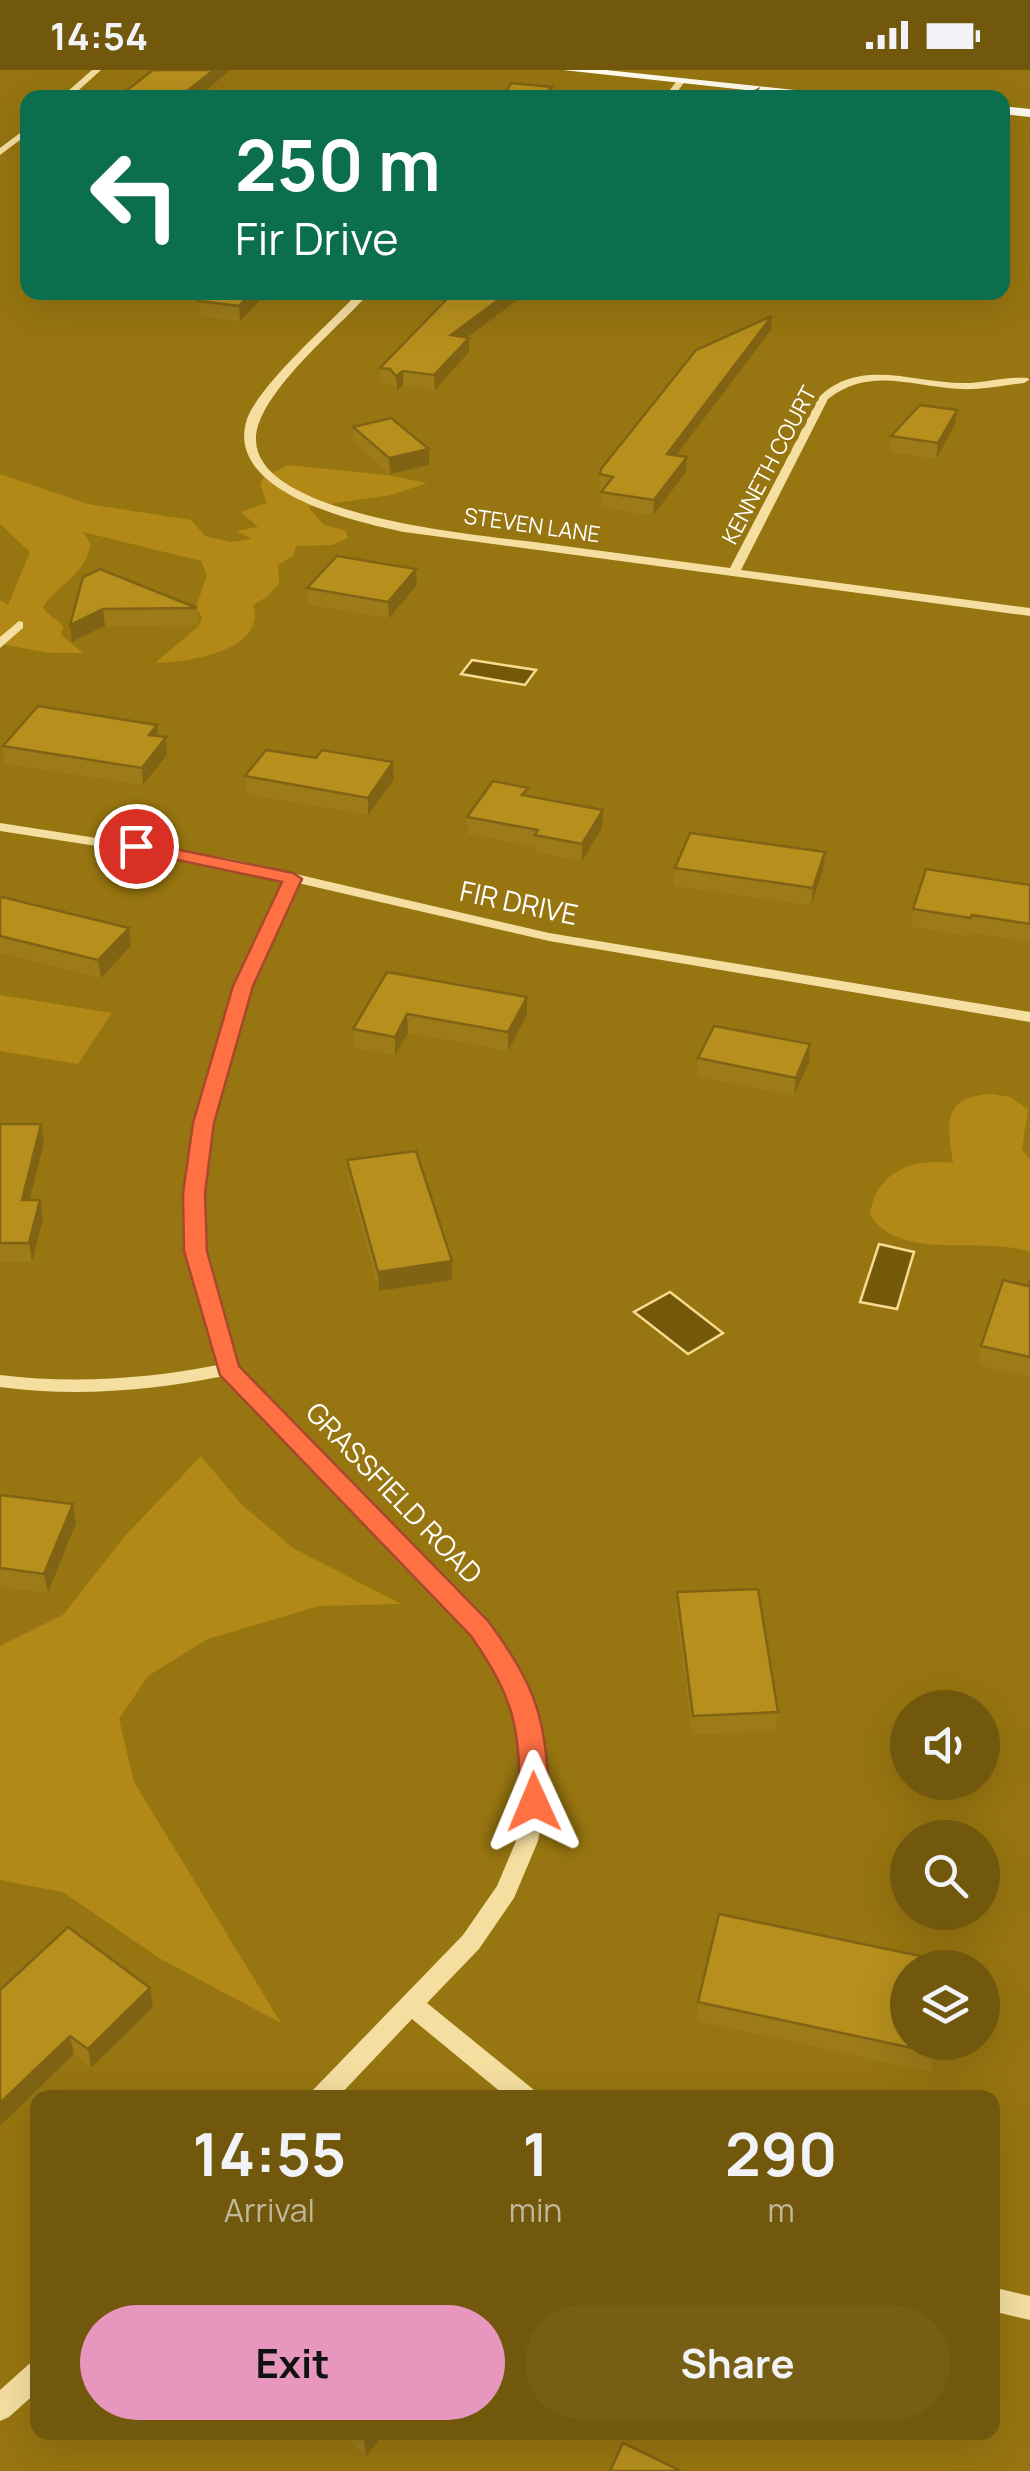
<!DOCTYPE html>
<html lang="en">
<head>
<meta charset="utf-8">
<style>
  :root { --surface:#71580c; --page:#765e15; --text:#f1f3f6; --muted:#c0b89d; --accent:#e797bd }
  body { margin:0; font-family:Manrope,sans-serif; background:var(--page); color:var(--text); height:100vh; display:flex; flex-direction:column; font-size:38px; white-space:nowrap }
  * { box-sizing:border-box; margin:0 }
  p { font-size:32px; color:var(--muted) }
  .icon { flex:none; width:55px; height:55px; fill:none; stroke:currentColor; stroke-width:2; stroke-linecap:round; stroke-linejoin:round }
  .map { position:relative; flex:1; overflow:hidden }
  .side { position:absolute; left:30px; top:2020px; width:970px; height:350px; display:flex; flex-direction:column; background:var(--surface); border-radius:20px; box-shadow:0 10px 40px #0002 }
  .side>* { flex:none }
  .hud { position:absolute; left:20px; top:20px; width:990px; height:210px; border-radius:20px; box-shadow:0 10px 40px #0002; background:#0b6e4f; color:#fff; overflow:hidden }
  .controls { position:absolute; left:890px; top:1620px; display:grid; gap:20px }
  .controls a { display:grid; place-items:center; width:110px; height:110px; border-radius:50%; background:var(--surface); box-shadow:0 10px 40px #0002; font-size:50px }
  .pin { position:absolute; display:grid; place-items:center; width:85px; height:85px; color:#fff; margin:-42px; border:5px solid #fff; border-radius:50%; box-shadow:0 2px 10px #0007 }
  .me { position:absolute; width:110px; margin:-55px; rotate:359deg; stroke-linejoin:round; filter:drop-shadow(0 0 8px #0008) }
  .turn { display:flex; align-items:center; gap:35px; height:210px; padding:0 50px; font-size:45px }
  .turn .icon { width:130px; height:130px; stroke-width:2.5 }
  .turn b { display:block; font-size:70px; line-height:85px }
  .eta { display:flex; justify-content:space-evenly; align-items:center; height:170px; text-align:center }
  .eta b { font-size:60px; font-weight:700; line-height:70px }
  .button { display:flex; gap:20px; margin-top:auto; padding:20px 50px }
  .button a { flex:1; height:115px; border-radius:60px; background:var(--accent); color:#111; font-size:40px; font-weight:700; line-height:115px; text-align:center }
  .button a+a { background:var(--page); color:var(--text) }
  .status { display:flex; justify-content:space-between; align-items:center; height:70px; padding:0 50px; background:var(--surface); direction:ltr }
  .status svg { height:28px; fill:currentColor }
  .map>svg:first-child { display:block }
  .green { fill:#b28917 }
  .water { fill:#735909; stroke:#f8db91; stroke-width:2.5 }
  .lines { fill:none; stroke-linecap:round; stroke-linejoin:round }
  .minor { fill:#f4dea0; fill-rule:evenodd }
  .major { fill:#fffbed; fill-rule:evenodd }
  .wall { fill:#9d7b19 }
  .shaded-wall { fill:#806414 }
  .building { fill:#b78f1d; stroke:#806414; stroke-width:2.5 }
  .route { fill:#ff7043; stroke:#a6492c; stroke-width:2.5 }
  .labels { text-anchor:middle; stroke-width:10; stroke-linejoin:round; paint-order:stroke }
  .far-street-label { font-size:22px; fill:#fff; stroke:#977510 }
  .street-label { font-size:28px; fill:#fff; stroke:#977510 }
</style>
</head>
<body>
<div class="status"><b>14:54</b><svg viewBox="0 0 49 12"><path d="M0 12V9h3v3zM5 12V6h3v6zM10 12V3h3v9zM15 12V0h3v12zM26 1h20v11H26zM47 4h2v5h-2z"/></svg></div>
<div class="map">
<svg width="1030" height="2401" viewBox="0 0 1030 2401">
  <rect width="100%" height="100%" fill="#977510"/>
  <g class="green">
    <path d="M288,395L387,405L427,413L391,425L308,437L324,455L345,460L348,468L332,475L296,476L293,486L278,495L279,513L268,526L253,535C268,581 185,593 155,593L198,557L202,548L196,537L207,505L201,491L83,462L91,475C83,506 60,513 43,537C48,547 58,548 63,557L61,565L83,583H51L0,574V530L8,535L30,482L0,454V404L88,434L191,450L205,466L230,472L252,469L236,461L258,457L241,442L267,433L260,415L263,408Z"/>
    <path d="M0,925L112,943L78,994L0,981Z"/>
    <path d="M992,1024L1010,1027L1028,1039L1022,1079L1030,1090V1182C980,1165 902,1193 870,1145C876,1101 912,1088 953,1093C946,1052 944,1026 992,1024Z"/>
    <path d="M201,1386L241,1434L293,1478L401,1534L319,1536L208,1569L148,1606L119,1649L134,1712L281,1953L159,1888L63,1822L0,1810V1576L63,1545L125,1466Z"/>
  </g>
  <g class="water">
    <path d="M472,590L536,600L525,615L461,604Z"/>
    <path d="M879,1174L914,1182L897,1239L860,1232Z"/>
    <path d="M670,1222L723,1263L688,1284L634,1242Z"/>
  </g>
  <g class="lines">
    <g class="minor">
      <path d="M92,0H101L70,28H60Z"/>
      <path d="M678,9L685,11L673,28H664Z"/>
      <path d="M28,57V64L0,85V78Z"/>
      <path d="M359,222H370C340,257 255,325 256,370C257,449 492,466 549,474C609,482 670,490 730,498L819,327C860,287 914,313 964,313C985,313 1007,306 1028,308L1029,310L1024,313C1003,315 981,320 960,319C912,317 871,296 828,329L741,500L1030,538V546L404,462C356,452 223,422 247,349C259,315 332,251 359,222Z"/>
      <path d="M19,551L23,552V558L0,578V567Z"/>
      <path d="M0,753L231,789L549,863L1030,942V952L549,871L298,813L251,916L211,1053L202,1123L205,1181L236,1297L502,1571L537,1639L546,1704V1732L538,1771L514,1828L479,1879L427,1933L534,2020L538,2028H508L412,1949L337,2028H309L313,2020L463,1865L497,1816L516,1771L524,1732V1704L517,1639L487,1582L224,1306C149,1321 76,1327 0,1317V1305C74,1314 145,1309 218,1295L187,1181L186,1123L195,1053L235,916L285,810L231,797L0,761Z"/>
      <path d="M992,2217L1030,2226V2250L992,2241Z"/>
      <path d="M38,2291V2321L9,2347L0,2351V2320L29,2294Z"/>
    </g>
    <g class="major">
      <path d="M563,0H606L869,28H820Z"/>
      <path d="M1002,36L1030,39V47L1002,44Z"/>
    </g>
  </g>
  <g class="wall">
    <path d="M208,222H268L240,251L200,246L199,231Z"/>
    <path d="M528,222L468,268L469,282L435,320L403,316L397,321L391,314L381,313L380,298L438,238V229Z"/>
    <path d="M772,246L771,260L677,385L686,402L653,446L600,437L602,421L599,420L600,404Z"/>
    <path d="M957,340L955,355L936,389L890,382L891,366Z"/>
    <path d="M353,357L429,379V395L390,404L353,372Z"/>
    <path d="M83,507L197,538L198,555L105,556L72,572Z"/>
    <path d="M417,515L389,548L308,535L307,518Z"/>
    <path d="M158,666L166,667L167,685L143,715L5,694L3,676Z"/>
    <path d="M393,692L394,709L368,745L246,724L245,706Z"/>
    <path d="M528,726L602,758L582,791L535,782V777L468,764L467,747Z"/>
    <path d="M825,782L823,800L811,836L674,816L675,798Z"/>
    <path d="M1030,815V872L970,863L969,866L911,857L913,839Z"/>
    <path d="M0,829L129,858L131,876L101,908L0,883Z"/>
    <path d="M387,902L527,927V945L508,981L408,963L395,985L354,978L353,959Z"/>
    <path d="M810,974L809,992L794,1026L697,1007L698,988Z"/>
    <path d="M0,1054L44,1073L30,1130H40L43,1149L32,1192H0Z"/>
    <path d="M347,1090L452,1210L379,1221L348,1109Z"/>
    <path d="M1030,1210V1307L978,1295L981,1276L1028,1216Z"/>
    <path d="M0,1425L73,1434L76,1453L48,1523L0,1517Z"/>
    <path d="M677,1522L778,1642L776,1661L692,1665L676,1541Z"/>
    <path d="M150,1918L153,1937L91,1998L74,1984L0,2056V1920Z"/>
    <path d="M698,1932L937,1972L931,2002L697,1951Z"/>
    <path d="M338,2362H385L366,2386Z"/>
  </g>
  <g class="shaded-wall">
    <path d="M214,0H231L196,28H178Z"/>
    <path d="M552,17V28H541Z"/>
    <path d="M253,222H268L240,251L239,236Z"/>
    <path d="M509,222H528L451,280V265Z"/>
    <path d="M772,246L771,260L666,399L667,384Z"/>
    <path d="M469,268V282L435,320L434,305Z"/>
    <path d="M403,301V316L397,321L396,306Z"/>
    <path d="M957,340L955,355L936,389L938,373Z"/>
    <path d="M429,379V395L390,404L389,388Z"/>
    <path d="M687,387L686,402L653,446L654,430Z"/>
    <path d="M416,499L417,515L389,548L388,532Z"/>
    <path d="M103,539L105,556L72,572L70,555Z"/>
    <path d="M157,655L158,672L149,665Z"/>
    <path d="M166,667L167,685L143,715L142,698Z"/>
    <path d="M393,692L394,709L368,745V728Z"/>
    <path d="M603,740L602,758L582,791V774Z"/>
    <path d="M825,782L823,800L811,836L813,818Z"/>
    <path d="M129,858L131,876L101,908L98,890Z"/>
    <path d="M527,927V945L508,981V962Z"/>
    <path d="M407,944L408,963L395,985V967Z"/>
    <path d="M810,974L809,992L794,1026L796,1008Z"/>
    <path d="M41,1054L44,1073L25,1149L22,1130Z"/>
    <path d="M40,1130L43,1149L32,1192L29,1173Z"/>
    <path d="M452,1191V1210L379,1221L378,1202Z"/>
    <path d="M73,1434L76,1453L48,1523L44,1504Z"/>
    <path d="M150,1918L153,1937L91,1998L88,1979Z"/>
    <path d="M70,1966L74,1984L0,2056V2033Z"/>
    <path d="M369,2362H385L366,2386L364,2368Z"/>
  </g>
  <g class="building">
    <path d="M153,0H214L178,28H117Z"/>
    <path d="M511,13L552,17L541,28H503Z"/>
    <path d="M757,20L752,28H742Z"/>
    <path d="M208,222H253L239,236L199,231Z"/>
    <path d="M447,222H509L451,265L469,268L434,305L403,301L396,306L390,299L380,298L446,230L438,229Z"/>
    <path d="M772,246L667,384L687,387L654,430L601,422L613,407L600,404L601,399L696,280Z"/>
    <path d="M920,335L957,340L938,373L891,366Z"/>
    <path d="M391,348L429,379L389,388L353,357Z"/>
    <path d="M337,486L416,499L388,532L307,518Z"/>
    <path d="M100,499L197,538L103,539L70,555L83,507Z"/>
    <path d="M38,636L157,655L149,665L166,667L142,698L3,676Z"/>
    <path d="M266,680L316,688L322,680L393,692L368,728L245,706Z"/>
    <path d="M493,711L528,718L522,725L603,740L582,774L535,765L538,760L467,747Z"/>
    <path d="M690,763L825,782L813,818L675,798Z"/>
    <path d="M926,799L1030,815V854L972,845L971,848L913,839Z"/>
    <path d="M2,827L129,858L98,890L0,866V829Z"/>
    <path d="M387,902L527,927L508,962L407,944L395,967L353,959Z"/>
    <path d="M714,956L810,974L796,1008L698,988Z"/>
    <path d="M0,1054H41L22,1130H40L29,1173H0Z"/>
    <path d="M416,1081L452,1191L378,1202L347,1090Z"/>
    <path d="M1003,1210L1028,1216L1030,1210V1287L981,1276Z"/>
    <path d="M0,1425L73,1434L44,1504L0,1498Z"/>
    <path d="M758,1519L778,1642L693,1646L677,1522Z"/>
    <path d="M719,1844L949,1892L948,1898H908V1972H937L935,1983L698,1932Z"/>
    <path d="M68,1857L150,1918L88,1979L70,1966L0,2033V1920Z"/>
    <path d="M623,2373L681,2401H610Z"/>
  </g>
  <path class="route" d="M136,771L293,803L302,809L253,916L214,1053L205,1123L207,1181L239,1296L489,1552C538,1620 546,1648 549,1732L544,1740L534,1743L525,1740L520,1732C519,1655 515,1630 471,1566L220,1305L184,1181L183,1123L193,1053L233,916L282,812L130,780L127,776Z"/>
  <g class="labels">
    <g class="far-street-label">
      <text transform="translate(769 395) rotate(-62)" y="8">KENNETH COURT</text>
      <text transform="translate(532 455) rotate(8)" y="8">STEVEN LANE</text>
    </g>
    <g class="street-label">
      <text transform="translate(519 833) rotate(12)" y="10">FIR DRIVE</text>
      <text transform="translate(394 1423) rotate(46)" y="10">GRASSFIELD ROAD</text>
    </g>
  </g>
</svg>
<div class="controls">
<a><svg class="icon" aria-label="sound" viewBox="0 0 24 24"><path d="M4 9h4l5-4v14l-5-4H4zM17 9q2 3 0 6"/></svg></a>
<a><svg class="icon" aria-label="search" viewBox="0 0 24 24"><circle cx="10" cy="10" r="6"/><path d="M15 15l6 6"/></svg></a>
<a><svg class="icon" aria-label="layers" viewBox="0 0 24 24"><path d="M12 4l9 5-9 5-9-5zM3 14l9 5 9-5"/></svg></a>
</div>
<div class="pin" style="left:136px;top:776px;background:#d93025"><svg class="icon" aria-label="arrive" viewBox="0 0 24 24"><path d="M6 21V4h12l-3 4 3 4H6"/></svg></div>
<svg class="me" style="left:534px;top:1732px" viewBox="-20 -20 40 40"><path d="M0-17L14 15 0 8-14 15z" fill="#ff7043" stroke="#fff" stroke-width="4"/></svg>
<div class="hud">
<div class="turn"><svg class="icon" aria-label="left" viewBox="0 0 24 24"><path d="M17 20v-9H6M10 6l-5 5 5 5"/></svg><div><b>250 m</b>Fir Drive</div></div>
</div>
<section class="side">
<div class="eta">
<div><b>14:55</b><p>Arrival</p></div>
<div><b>1</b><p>min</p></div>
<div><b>290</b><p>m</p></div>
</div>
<div class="button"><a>Exit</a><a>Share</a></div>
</section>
</div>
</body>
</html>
